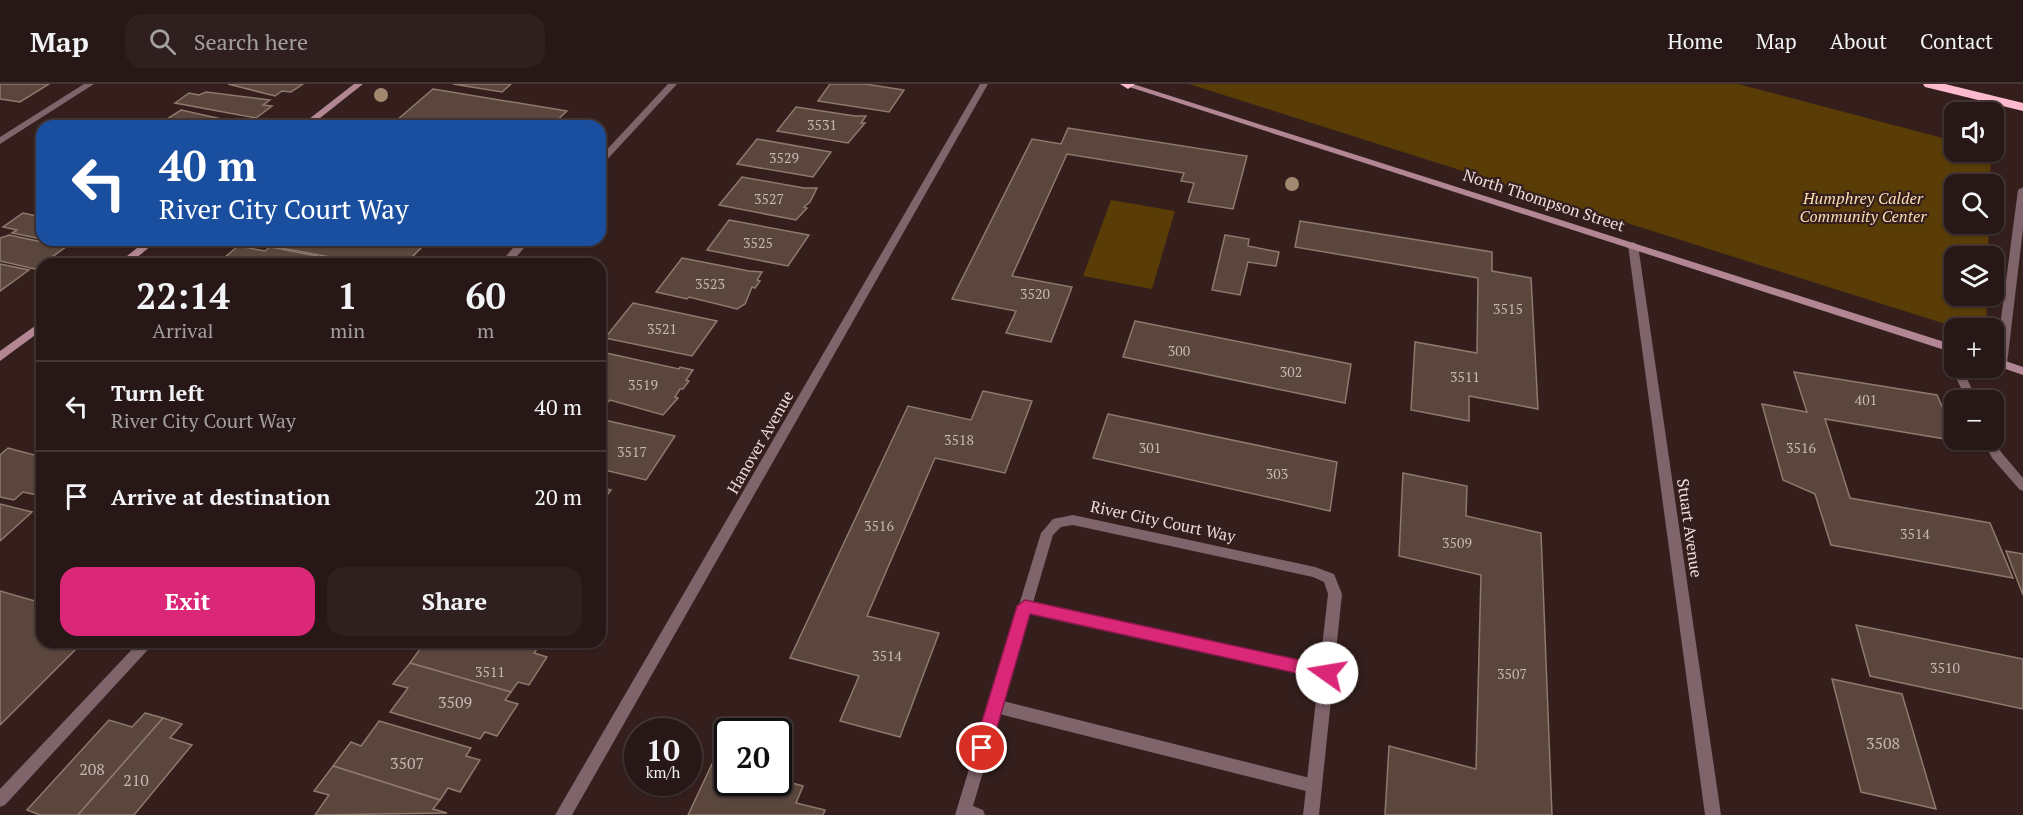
<!DOCTYPE html>
<html lang="en">
<head>
<meta charset="utf-8">
<style>
  :root { --surface:#271716; --page:#2f201f; --text:#f1f3f6; --muted:#a49fa1; --line:#433635; --accent:#db2777 }
  body { margin:0; font-family:"PT Serif",serif; background:var(--page); color:var(--text); height:100vh; display:flex; flex-direction:column; font-size:22px; white-space:nowrap }
  * { box-sizing:border-box; margin:0 }
  p { font-size:20px; color:var(--muted) }
  .icon { flex:none; width:33px; height:33px; fill:none; stroke:currentColor; stroke-width:2; stroke-linecap:round; stroke-linejoin:round }
  .map { position:relative; flex:1; overflow:hidden }
  .panel { position:absolute; left:36px; top:174px; width:570px; height:390px; display:flex; flex-direction:column; background:var(--surface); border-radius:18px; box-shadow:0 2px 4px #0004,0 0 0 2px var(--line) }
  .panel>* { flex:none }
  .banner { position:absolute; left:36px; top:36px; width:570px; height:126px; border-radius:18px; box-shadow:0 2px 4px #0004,0 0 0 2px var(--line); background:#1a4fa0; color:#fff; overflow:hidden }
  .buttons { position:absolute; left:1944px; top:18px; display:grid; gap:12px }
  .buttons a { display:grid; place-items:center; width:60px; height:60px; border-radius:12px; background:var(--surface); box-shadow:0 2px 4px #0004,0 0 0 2px var(--line); font-size:30px }
  .speed { position:absolute; left:624px; top:634px; display:flex; gap:12px; font-size:30px; font-weight:700; text-align:center }
  .speed>* { display:grid; place-content:center; width:78px; height:78px; border-radius:50%; background:var(--surface); box-shadow:0 2px 4px #0004,0 0 0 2px var(--line); line-height:1 }
  .speed small { font-size:15px; font-weight:400 }
  .speed .limit { border:3px solid #111; border-radius:9px; background:#fff; color:#111 }
  .pin { position:absolute; display:grid; place-items:center; width:51px; height:51px; color:#fff; margin:-26px; border:3px solid #fff; border-radius:50%; box-shadow:0 2px 6px #0007 }
  .me { position:absolute; width:66px; margin:-33px; rotate:283deg; stroke-linejoin:round; filter:drop-shadow(0 0 4px #0008) }
  .turn { display:flex; align-items:center; gap:21px; height:126px; padding:0 24px; font-size:27px }
  .turn .icon { width:78px; height:78px; stroke-width:2.5 }
  .turn b { display:block; font-size:42px; line-height:51px }
  .eta { display:flex; justify-content:space-evenly; align-items:center; height:102px; text-align:center }
  .eta b { font-size:36px; font-weight:600; line-height:42px }
  .button { display:flex; gap:12px; margin-top:auto; padding:12px 24px }
  .button a { flex:1; height:69px; border-radius:18px; background:var(--accent); color:#fff; font-size:24px; font-weight:600; line-height:69px; text-align:center }
  .button a+a { background:var(--page); color:var(--text) }
  ul { padding:0; list-style:none }
  li { display:flex; align-items:center; gap:18px; height:90px; padding:0 24px; border-top:2px solid var(--line) }
  li div { flex:1 }
  li b { display:block; font-size:22px }
  li em { font-style:normal }
  header { display:flex; align-items:center; gap:36px; box-sizing:border-box; height:84px; padding:0 30px; background:var(--surface); border-bottom:2px solid var(--line) }
  header strong { font-size:28px }
  nav { display:flex; gap:33px; margin-inline-start:auto; font-size:21px }
  .search { width:420px; height:54px; background:var(--page); display:flex; align-items:center; gap:15px; box-sizing:border-box; padding:0 21px; border-radius:18px; color:var(--muted); font-size:22px }
  .map>svg:first-child { display:block }
  .green { fill:#5a3c07 }
  .building { fill:#5a463c; stroke:#8e796d; stroke-width:1.5 }
  .lines { fill:none; stroke-linecap:round; stroke-linejoin:round }
  .service { fill:#7f646b; fill-rule:evenodd }
  .minor { fill:#7f646b; fill-rule:evenodd }
  .secondary { fill:#b28793; fill-rule:evenodd }
  .motorway { fill:#fdbace; fill-rule:evenodd }
  .tree { fill:#a38870 }
  .route { fill:#db2777; stroke:#8e194d; stroke-width:1.5 }
  .labels { text-anchor:middle; stroke-width:4.5; stroke-linejoin:round; paint-order:stroke }
  .number-label { font-size:14px; fill:#c8b7b4 }
  .park-label { font-size:16px; font-style:italic; fill:#fedeb3; stroke:#341f1d }
  .street-label { font-size:16px; fill:#ecdddc; stroke:#341f1d }
  .near-number-label { font-size:16px; fill:#c8b7b4 }
</style>
</head>
<body>
<header>
<strong>Map</strong>
<div class="search"><svg class="icon" aria-label="search" viewBox="0 0 24 24"><circle cx="10" cy="10" r="6"/><path d="M15 15l6 6"/></svg>Search here</div>
<nav><a>Home</a><a>Map</a><a>About</a><a>Contact</a></nav>
</header>
<div class="map">
<svg width="2023" height="731" viewBox="0 0 2023 731">
  <rect width="100%" height="100%" fill="#341f1d"/>
  <g class="green">
    <path d="M1189,0H1738L1954,57V68H1991L1990,100H1954V140H1989L1988,172H1954V212H1987L1986,244H1958Z"/>
    <path d="M1111,116L1175,127L1152,205L1083,192Z"/>
  </g>
  <g class="building">
    <path d="M0,0H49L20,18L0,15Z"/>
    <path d="M228,0H303L291,8L282,7L275,12Z"/>
    <path d="M453,0H511L502,8Z"/>
    <path d="M830,0H865L904,6L889,28L818,17Z"/>
    <path d="M433,5L567,27L551,42H430L397,36Z"/>
    <path d="M206,8L270,16L263,21L272,22L256,34L175,19L189,9L199,11Z"/>
    <path d="M796,23L855,32H866L861,39H865L848,59L777,47Z"/>
    <path d="M181,26L240,39L235,42H156Z"/>
    <path d="M1068,44L1247,72L1233,125L1188,118L1194,99L1181,97L1184,89L1067,70L1012,192L1072,203L1051,258L1006,249L1016,227L952,215L1032,55L1061,60Z"/>
    <path d="M757,55L831,68L813,93L737,80Z"/>
    <path d="M742,93L804,104H817L810,118L804,123L807,124L796,136L719,121Z"/>
    <path d="M42,128V155L12,149L17,146L3,143L23,129L37,132Z"/>
    <path d="M729,136L809,151L788,182L707,166Z"/>
    <path d="M1300,137L1492,168V187L1531,194L1538,325L1469,312V337L1411,326L1415,258L1477,269L1478,194L1295,163Z"/>
    <path d="M9,151L66,163L35,185L0,177V154Z"/>
    <path d="M1225,151L1249,155L1248,162L1279,168L1276,182L1248,178L1240,211L1212,206Z"/>
    <path d="M257,156H381L422,163L405,180H368L254,159Z"/>
    <path d="M238,162L265,167L270,163L317,172L309,180H217Z"/>
    <path d="M682,174L749,187L762,188L757,196L760,197L755,204L752,203L745,220L737,225L689,213L687,215L656,208Z"/>
    <path d="M0,180L29,186L0,207Z"/>
    <path d="M633,219L717,237L692,272L605,254Z"/>
    <path d="M1135,237L1351,280L1345,319L1123,273Z"/>
    <path d="M606,269L679,285L680,283L693,286L686,296L689,297L683,305H680L675,313L678,314L663,331L610,316L608,318L600,316V278Z"/>
    <path d="M1794,288L1937,311L1957,357L1825,335L1850,414L1990,439L2013,494L1831,461L1815,410L1783,396L1762,320L1807,328Z"/>
    <path d="M983,307L1032,317L1005,389L935,374L867,532L939,549L900,653L840,637L859,592L790,574L908,322L971,336Z"/>
    <path d="M1108,330L1337,378L1330,427L1093,374Z"/>
    <path d="M600,335L675,352L646,396L600,385Z"/>
    <path d="M8,364L42,373V412L23,408L14,416L0,413V371Z"/>
    <path d="M1403,389L1467,402L1466,432L1541,449L1552,731H1385L1389,662L1476,685L1481,491L1399,472Z"/>
    <path d="M600,403L611,406L602,418L607,419L600,428Z"/>
    <path d="M0,420L32,428L0,457Z"/>
    <path d="M2006,467L2023,470V511Z"/>
    <path d="M0,507L42,519V558H83L0,641Z"/>
    <path d="M1856,541L2023,575V625L1870,592Z"/>
    <path d="M425,558L436,560L438,558H519L538,564L534,569L547,573L529,601L518,598L511,608L410,579Z"/>
    <path d="M410,579L511,608L505,616L518,620L497,652L485,648L480,655L390,628L408,604L393,600Z"/>
    <path d="M1832,595L1902,610L1936,725L1861,708Z"/>
    <path d="M145,629L163,634L78,731H40L27,726L109,636L132,643Z"/>
    <path d="M163,634L182,640L170,654L192,661L134,731H78Z"/>
    <path d="M379,637L471,664L466,672L480,676L460,708L448,704L440,716L333,682L351,658L361,662Z"/>
    <path d="M713,678L728,682V699H778V695L803,702L796,719L825,726L823,731H688Z"/>
    <path d="M333,682L440,716L433,725L447,729L315,731L329,711L314,707Z"/>
  </g>
  <g class="lines">
    <g class="service">
      <path d="M84,0H94L0,60V53Z"/>
      <path d="M668,0H677L603,80L600,81V73Z"/>
      <path d="M2023,103V145L2007,280L2001,284L1995,280L2018,106Z"/>
      <path d="M520,156H531L510,180H499Z"/>
      <path d="M1948,259L1952,260L1954,265V281L1950,280L1943,263Z"/>
      <path d="M1953,281L1954,284H1962L1977,316H1967L1951,284Z"/>
      <path d="M1994,353L2001,368L2023,394V407L2019,405L1992,374L1983,356H1994Z"/>
      <path d="M1025,516L1327,583L1332,585L1334,589L1332,593L1327,595L1025,528L1020,526L1018,522L1020,518Z"/>
      <path d="M139,558H155L5,721L0,723V705Z"/>
      <path d="M995,615L1314,695L1319,697L1322,702L1319,707L1314,709L995,629L990,627L988,622L990,617Z"/>
    </g>
    <g class="minor">
      <path d="M980,0H988L572,731H555Z"/>
      <path d="M1633,158L1638,161L1721,731H1705L1628,161Z"/>
      <path d="M1073,431L1315,483L1334,490L1342,510L1319,731H1303L1328,510L1324,498L1313,493L1073,441L1061,443L1053,451L973,722L983,726L985,731H955L1041,449L1053,435Z"/>
    </g>
    <g class="secondary">
      <path d="M354,0H363L310,42H300Z"/>
      <path d="M1120,0H1133L1954,261V269Z"/>
      <path d="M147,156H158L129,180H117Z"/>
      <path d="M42,237V246L0,277V267Z"/>
      <path d="M1994,273L2023,283V291L1994,281Z"/>
    </g>
    <g class="motorway">
      <path d="M1120,0H1134V1L1128,5Z"/>
      <path d="M1923,0H1945L2023,19V27L1925,3Z"/>
    </g>
  </g>
  <g class="tree">
    <circle cx="381" cy="11" r="7"/>
    <circle cx="1292" cy="100" r="7"/>
  </g>
  <path class="route" d="M1025,516L1327,582L1332,584L1335,589L1332,594L1327,596L1030,530L991,664L988,669L982,672L976,669L974,664L1017,522Z"/>
  <g class="labels">
    <g class="number-label">
      <text x="822" y="46">3531</text>
      <text x="784" y="79">3529</text>
      <text x="769" y="120">3527</text>
      <text x="758" y="164">3525</text>
      <text x="710" y="205">3523</text>
      <text x="1035" y="215">3520</text>
      <text x="1508" y="230">3515</text>
      <text x="662" y="250">3521</text>
      <text x="1179" y="272">300</text>
      <text x="1291" y="293">302</text>
      <text x="1465" y="298">3511</text>
      <text x="643" y="306">3519</text>
      <text x="1866" y="321">401</text>
      <text x="959" y="361">3518</text>
      <text x="1150" y="369">301</text>
      <text x="1801" y="369">3516</text>
      <text x="632" y="373">3517</text>
      <text x="1277" y="395">303</text>
      <text x="879" y="447">3516</text>
      <text x="1915" y="455">3514</text>
      <text x="1457" y="464">3509</text>
      <text x="887" y="577">3514</text>
      <text x="1945" y="589">3510</text>
      <text x="490" y="593">3511</text>
      <text x="1512" y="595">3507</text>
    </g>
    <g class="park-label">
      <text x="1863" y="120">Humphrey Calder<tspan x="1863" dy="18">Community Center</tspan></text>
    </g>
    <g class="street-label">
      <text transform="translate(1544 116) rotate(18)" y="6">North Thompson Street</text>
      <text transform="translate(760 358) rotate(-60)" y="6">Hanover Avenue</text>
      <text transform="translate(1163 437) rotate(12)" y="6">River City Court Way</text>
      <text transform="translate(1690 444) rotate(82)" y="6">Stuart Avenue</text>
    </g>
    <g class="near-number-label">
      <text x="455" y="624">3509</text>
      <text x="1883" y="665">3508</text>
      <text x="407" y="685">3507</text>
      <text x="92" y="691">208</text>
      <text x="136" y="702">210</text>
    </g>
  </g>
</svg>
<div class="buttons">
<a><svg class="icon" aria-label="sound" viewBox="0 0 24 24"><path d="M4 9h4l5-4v14l-5-4H4zM17 9q2 3 0 6"/></svg></a>
<a><svg class="icon" aria-label="search" viewBox="0 0 24 24"><circle cx="10" cy="10" r="6"/><path d="M15 15l6 6"/></svg></a>
<a><svg class="icon" aria-label="layers" viewBox="0 0 24 24"><path d="M12 4l9 5-9 5-9-5zM3 14l9 5 9-5"/></svg></a>
<a>+</a>
<a>−</a>
</div>
<div class="speed"><div>10<small>km/h</small></div><div class="limit">20</div></div>
<div class="pin" style="left:982px;top:664px;background:#d93025"><svg class="icon" aria-label="arrive" viewBox="0 0 24 24"><path d="M6 21V4h12l-3 4 3 4H6"/></svg></div>
<svg class="me" style="left:1327px;top:589px" viewBox="-20 -20 40 40"><circle r="19" fill="#fff"/><path d="M0-13L10 11 0 6-10 11z" fill="#db2777"/></svg>
<div class="banner">
<div class="turn"><svg class="icon" aria-label="left" viewBox="0 0 24 24"><path d="M17 20v-9H6M10 6l-5 5 5 5"/></svg><div><b>40 m</b>River City Court Way</div></div>
</div>
<section class="panel">
<div class="eta">
<div><b>22:14</b><p>Arrival</p></div>
<div><b>1</b><p>min</p></div>
<div><b>60</b><p>m</p></div>
</div>
<ul>
<li><svg class="icon" aria-label="left" viewBox="0 0 24 24"><path d="M17 20v-9H6M10 6l-5 5 5 5"/></svg><div><b>Turn left</b><p>River City Court Way</p></div><em>40 m</em></li>
<li><svg class="icon" aria-label="arrive" viewBox="0 0 24 24"><path d="M6 21V4h12l-3 4 3 4H6"/></svg><div><b>Arrive at destination</b></div><em>20 m</em></li>
</ul>
<div class="button"><a>Exit</a><a>Share</a></div>
</section>
</div>
</body>
</html>
